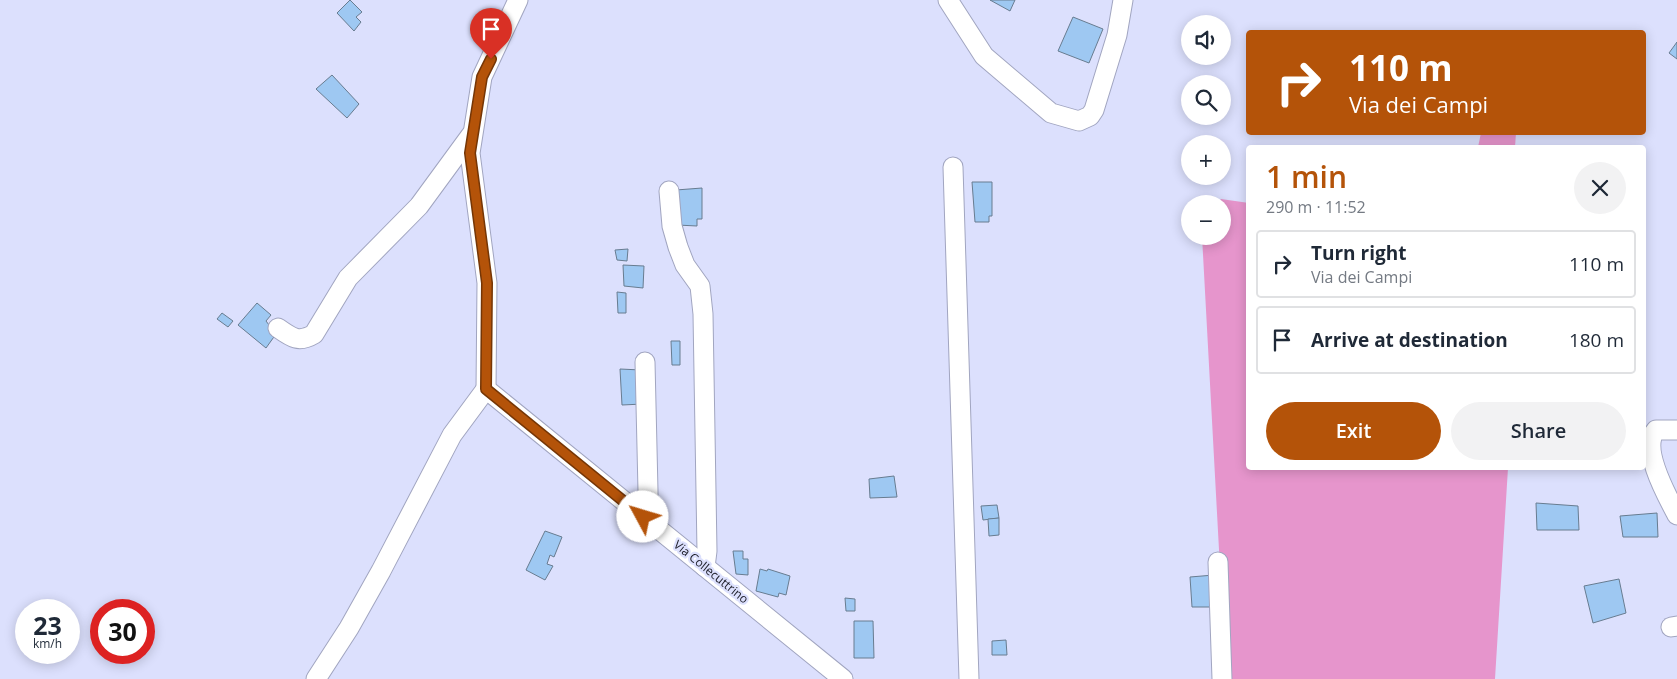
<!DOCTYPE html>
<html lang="en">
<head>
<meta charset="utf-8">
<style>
  :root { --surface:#fff; --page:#f2f2f3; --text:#1f2937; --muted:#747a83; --line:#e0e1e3; --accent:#b45309 }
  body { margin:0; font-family:"Open Sans",sans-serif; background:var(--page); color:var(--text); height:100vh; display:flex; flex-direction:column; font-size:19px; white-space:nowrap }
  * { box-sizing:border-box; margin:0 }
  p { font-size:16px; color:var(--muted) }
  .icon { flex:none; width:28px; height:28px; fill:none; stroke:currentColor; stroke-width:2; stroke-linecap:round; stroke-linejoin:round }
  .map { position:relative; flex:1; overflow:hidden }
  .drawer { position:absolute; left:1246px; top:145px; width:400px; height:325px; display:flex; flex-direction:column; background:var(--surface); border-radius:5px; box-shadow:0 2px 12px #0003 }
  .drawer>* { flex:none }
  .banner { position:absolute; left:1246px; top:30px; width:400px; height:105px; border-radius:5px; box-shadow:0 2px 12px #0003; background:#b45309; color:#fff; overflow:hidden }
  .controls { position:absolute; left:1181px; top:15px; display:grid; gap:10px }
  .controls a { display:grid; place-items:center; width:50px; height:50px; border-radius:50%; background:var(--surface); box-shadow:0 2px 12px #0003; font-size:25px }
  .speed { position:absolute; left:15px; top:599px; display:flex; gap:10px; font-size:25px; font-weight:700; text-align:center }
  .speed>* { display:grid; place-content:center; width:65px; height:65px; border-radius:50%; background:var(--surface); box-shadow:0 2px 12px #0003; line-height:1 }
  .speed small { font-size:12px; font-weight:400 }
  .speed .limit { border:8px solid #d22; background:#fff; color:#111 }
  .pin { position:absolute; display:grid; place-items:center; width:42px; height:42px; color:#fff; margin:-51px -21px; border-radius:50% 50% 50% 0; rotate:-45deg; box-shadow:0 0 5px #0007 }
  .pin .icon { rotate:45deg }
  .me { position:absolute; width:55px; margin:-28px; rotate:309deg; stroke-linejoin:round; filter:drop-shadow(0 0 4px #0008) }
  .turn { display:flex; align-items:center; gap:18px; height:105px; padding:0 20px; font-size:22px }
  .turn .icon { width:65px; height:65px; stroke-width:2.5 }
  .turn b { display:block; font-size:35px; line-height:42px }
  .round { display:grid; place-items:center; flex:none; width:52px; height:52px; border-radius:26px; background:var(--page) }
  .summary { display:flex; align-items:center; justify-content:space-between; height:85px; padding:0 20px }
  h1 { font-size:30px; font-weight:600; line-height:38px; color:var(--accent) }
  .button { display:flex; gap:10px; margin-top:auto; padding:10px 20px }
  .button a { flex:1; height:58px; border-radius:30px; background:var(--accent); color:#fff; font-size:20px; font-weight:600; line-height:58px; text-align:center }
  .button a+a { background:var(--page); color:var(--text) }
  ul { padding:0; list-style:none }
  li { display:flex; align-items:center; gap:15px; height:68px; margin:0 10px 8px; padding:0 10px; border:2px solid var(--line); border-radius:5px }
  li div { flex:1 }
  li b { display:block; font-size:19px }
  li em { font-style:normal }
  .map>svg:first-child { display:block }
  .green { fill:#e695cc }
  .building { fill:#9ec8f2; stroke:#687c90 }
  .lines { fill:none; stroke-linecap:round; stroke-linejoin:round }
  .minor-casing { stroke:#a1a5c0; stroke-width:21 }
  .minor { stroke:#fff; stroke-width:19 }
  .route-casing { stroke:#753606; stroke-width:12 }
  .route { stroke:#b45309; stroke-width:9 }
  .labels { text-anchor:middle; stroke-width:4.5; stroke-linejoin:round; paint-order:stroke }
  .street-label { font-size:12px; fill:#191a24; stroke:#dce0fd }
</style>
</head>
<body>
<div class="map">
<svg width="1677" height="679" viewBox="0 0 1677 679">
  <rect width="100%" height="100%" fill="#dce0fd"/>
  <g class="green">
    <path d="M1481,133H1516L1515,147H1478Z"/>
    <path d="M1221,199L1249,203V468H1508L1495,679H1226L1202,236H1222V204H1217Z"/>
  </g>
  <g class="building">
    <path d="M350,0L362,12L356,17L361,22L354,31L337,13Z"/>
    <path d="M990,0H1015L1010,11Z"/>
    <path d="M1073,17L1103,29L1089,63L1058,51Z"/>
    <path d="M1677,42V59L1669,53Z"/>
    <path d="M332,75L359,104L347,118L316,89Z"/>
    <path d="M972,182H992V216H989V222H975Z"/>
    <path d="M702,188V219H697V226L677,225L676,190Z"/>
    <path d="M628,249L627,261L617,260L615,250Z"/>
    <path d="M623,265L644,266L643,288L624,286Z"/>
    <path d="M617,292L626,293V313H618Z"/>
    <path d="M257,303L271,315L266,321L276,334L266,348L238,325Z"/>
    <path d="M222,313L233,321L228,327L217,319Z"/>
    <path d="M671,341H680V365H672Z"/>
    <path d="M620,369L641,370L643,404L622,405Z"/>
    <path d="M894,476L897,497L870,498L869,479Z"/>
    <path d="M1536,503L1578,506L1579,530H1537Z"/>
    <path d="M997,505L999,518L983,520L981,506Z"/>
    <path d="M1657,513L1658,537H1623L1620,516Z"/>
    <path d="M999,518V535L989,536L988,519Z"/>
    <path d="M545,531L562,537L554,557L550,555L547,564L553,566L545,580L526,570Z"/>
    <path d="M733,551H743V559H748V575L736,574Z"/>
    <path d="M760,569L767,571L768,569L790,576L786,595L779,593L778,597L756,591Z"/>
    <path d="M1214,575V607H1192L1190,577Z"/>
    <path d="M1619,579L1626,613L1593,623L1584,586Z"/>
    <path d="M845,598L855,599V611H846Z"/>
    <path d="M854,621H873L874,658H854Z"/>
    <path d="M1006,640L1007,655H992V641Z"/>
  </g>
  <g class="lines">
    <defs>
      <g id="minor">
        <path d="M948,0L984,56L1051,113L1079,121L1090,116L1094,110L1117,35L1123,0"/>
        <path d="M953,167L969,679"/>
        <path d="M669,191L672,226L678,247L685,265L700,286L703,314L707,551L705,567"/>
        <path d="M278,328C292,338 299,343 314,334L348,278L419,206L471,135"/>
        <path d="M486,389L843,679"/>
        <path d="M486,389L487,283L470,153L482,77L518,0"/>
        <path d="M1677,430H1656C1640,448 1667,496 1677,515"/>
        <path d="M643,517L648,503V491L645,362"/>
        <path d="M1218,562L1222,679"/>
        <path d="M1671,627L1677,626"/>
        <path d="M316,679L349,628L381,571L452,435L486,389"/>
      </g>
    </defs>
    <use href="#minor" class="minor-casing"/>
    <use href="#minor" class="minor"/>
  </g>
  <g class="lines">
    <defs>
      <path id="route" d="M491,59L482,77L470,153L487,283L486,389L643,517"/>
    </defs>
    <use href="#route" class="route-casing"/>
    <use href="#route" class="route"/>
  </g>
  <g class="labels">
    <g class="street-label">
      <text transform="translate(711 572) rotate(39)" y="4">Via Collecuttrino</text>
    </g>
  </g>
</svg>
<div class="controls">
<a><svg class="icon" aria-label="sound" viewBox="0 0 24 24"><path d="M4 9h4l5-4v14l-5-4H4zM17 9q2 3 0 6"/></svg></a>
<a><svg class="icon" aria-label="search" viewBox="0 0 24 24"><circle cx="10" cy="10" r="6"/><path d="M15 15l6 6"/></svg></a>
<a>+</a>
<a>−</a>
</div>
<div class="speed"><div>23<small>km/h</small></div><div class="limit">30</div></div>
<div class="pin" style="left:491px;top:59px;background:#d93025"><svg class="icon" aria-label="arrive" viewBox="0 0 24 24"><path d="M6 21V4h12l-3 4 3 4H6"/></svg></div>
<svg class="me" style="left:643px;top:517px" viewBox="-20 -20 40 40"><circle r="19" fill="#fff"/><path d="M0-13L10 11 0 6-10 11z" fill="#b45309"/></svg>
<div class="banner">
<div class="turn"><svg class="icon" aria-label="right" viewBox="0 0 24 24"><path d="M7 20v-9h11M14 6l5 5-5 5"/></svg><div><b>110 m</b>Via dei Campi</div></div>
</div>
<section class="drawer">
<div class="summary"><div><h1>1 min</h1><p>290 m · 11:52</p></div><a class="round"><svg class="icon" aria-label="close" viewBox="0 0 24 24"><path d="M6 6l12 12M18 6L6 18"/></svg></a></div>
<ul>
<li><svg class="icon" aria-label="right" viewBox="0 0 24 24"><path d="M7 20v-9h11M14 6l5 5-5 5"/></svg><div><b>Turn right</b><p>Via dei Campi</p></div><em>110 m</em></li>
<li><svg class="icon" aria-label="arrive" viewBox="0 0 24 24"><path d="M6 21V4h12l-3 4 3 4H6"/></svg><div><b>Arrive at destination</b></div><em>180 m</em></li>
</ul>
<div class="button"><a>Exit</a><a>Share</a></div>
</section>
</div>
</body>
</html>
